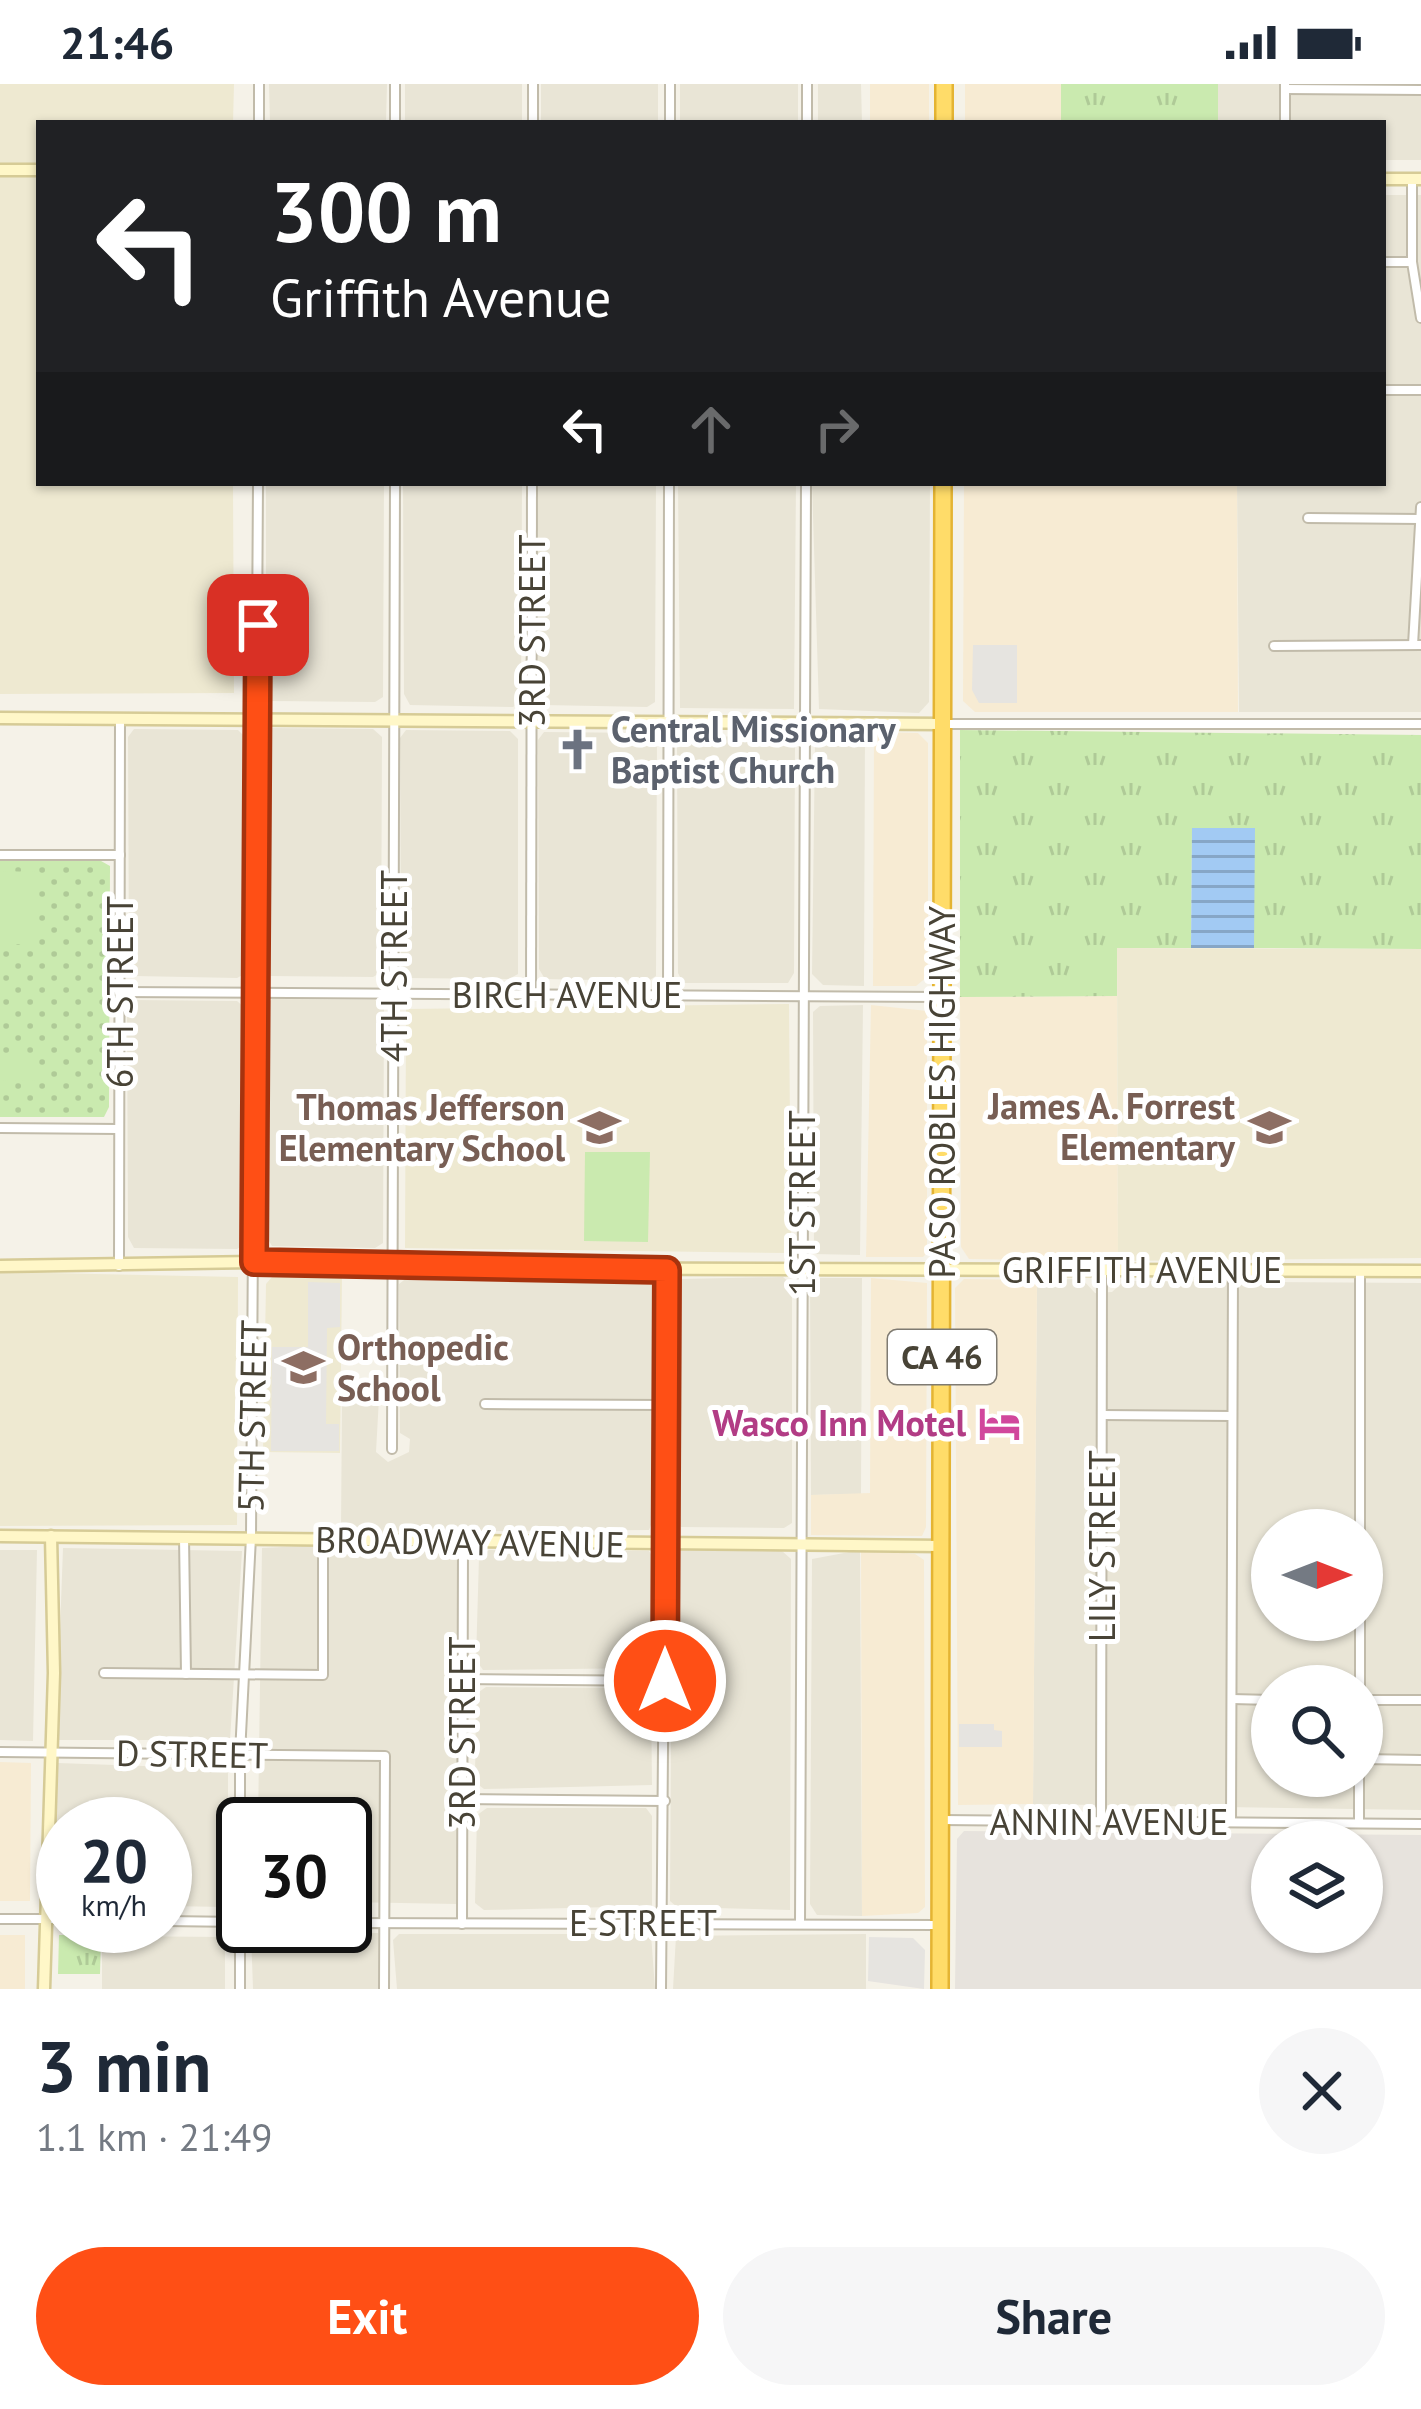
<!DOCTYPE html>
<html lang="en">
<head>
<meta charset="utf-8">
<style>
  :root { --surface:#fff; --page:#f6f6f7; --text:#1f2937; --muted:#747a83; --accent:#ff4f15 }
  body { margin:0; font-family:"PT Sans",sans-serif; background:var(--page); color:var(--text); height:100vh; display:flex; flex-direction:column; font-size:45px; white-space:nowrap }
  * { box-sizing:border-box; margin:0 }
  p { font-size:39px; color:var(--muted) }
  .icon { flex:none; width:66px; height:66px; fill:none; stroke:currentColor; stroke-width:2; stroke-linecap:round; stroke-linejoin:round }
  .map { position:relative; height:1905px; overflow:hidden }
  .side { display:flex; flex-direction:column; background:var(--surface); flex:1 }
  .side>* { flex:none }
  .banner { position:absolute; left:36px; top:36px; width:1350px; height:366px; border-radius:0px; box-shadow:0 3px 9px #0004; background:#202124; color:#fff; overflow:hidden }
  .needle { width:78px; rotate:90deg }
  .buttons { position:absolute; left:1251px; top:1425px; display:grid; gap:24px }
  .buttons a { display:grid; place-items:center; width:132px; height:132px; border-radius:50%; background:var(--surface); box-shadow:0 3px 9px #0004; font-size:60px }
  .speed { position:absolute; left:36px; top:1713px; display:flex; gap:24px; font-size:60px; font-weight:700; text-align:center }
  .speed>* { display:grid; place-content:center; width:156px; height:156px; border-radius:50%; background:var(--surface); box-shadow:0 3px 9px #0004; line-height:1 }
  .speed small { font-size:30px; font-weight:400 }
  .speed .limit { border:6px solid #111; border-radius:18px; background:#fff; color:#111 }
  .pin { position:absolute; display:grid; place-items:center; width:102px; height:102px; color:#fff; margin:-51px; border-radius:24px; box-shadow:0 6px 18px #0006 }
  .me { position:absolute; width:132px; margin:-66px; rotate:0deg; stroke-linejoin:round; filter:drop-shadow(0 0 9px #0008) }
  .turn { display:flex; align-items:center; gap:42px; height:252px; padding:0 36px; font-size:54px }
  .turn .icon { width:156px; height:156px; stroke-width:2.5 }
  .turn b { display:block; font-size:84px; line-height:102px }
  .lanes { display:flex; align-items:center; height:114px; padding:0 36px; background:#0003; justify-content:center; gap:60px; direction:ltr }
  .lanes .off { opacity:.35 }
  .round { display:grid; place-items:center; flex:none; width:126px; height:126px; border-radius:63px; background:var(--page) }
  .overview { display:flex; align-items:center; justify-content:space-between; height:204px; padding:0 36px }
  h1 { font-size:72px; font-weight:700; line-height:90px }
  .primary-button { display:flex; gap:24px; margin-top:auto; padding:24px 36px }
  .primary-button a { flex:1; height:138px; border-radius:72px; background:var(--accent); color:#fff; font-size:48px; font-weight:700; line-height:138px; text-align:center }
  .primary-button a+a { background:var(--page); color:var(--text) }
  .status { display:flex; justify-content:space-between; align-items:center; height:84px; padding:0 60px; background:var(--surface); direction:ltr }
  .status svg { height:33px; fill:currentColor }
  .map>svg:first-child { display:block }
  .residential { fill:#e9e5d6; fill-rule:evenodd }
  .commercial { fill:#f7ebd3 }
  .industrial { fill:#e7e3dd; fill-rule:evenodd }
  .education { fill:#eee9d1 }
  .grass { fill:url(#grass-tufts) }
  .park { fill:url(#park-dots) }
  .garden { fill:#caeaaf }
  .parking { fill:#e6e4e0 }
  .water { fill:url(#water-rules) }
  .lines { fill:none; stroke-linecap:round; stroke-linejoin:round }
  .street-casing { stroke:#c1bbaa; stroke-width:12 }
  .secondary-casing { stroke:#d6cb96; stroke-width:15 }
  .highway-casing { stroke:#e4b433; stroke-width:20 }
  .street { stroke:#fff; stroke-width:8 }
  .secondary { stroke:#fff7c8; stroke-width:10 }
  .highway { stroke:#ffdc69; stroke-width:15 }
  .route-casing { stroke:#a6330e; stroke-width:30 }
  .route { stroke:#ff4f15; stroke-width:21 }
  .labels { text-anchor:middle; stroke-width:10; stroke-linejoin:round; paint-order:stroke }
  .shield { fill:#fff; stroke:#7f7b72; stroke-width:3 }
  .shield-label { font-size:33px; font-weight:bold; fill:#484336 }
  .street-label { font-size:36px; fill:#484336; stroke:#fff }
  .worship-label { font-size:36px; font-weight:bold; fill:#5b616d; stroke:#fff; text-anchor:start }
  .education-label { font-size:36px; font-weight:bold; fill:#785e54; stroke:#fff; text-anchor:end }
  .hotel-label { font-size:36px; font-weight:bold; fill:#b23c85; stroke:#fff; text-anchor:end }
</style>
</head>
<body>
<div class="status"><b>21:46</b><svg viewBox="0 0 49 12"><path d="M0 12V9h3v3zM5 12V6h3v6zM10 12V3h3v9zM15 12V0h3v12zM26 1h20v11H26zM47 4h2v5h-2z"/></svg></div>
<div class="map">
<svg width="1421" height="1905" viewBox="0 0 1421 1905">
  <defs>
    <pattern id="grass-tufts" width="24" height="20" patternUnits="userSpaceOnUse" patternTransform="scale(3)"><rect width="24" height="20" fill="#caeaaf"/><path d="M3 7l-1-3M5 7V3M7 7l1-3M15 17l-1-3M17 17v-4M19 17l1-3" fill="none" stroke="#afca97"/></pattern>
    <pattern id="park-dots" width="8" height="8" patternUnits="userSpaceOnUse" patternTransform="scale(3)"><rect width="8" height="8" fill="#caeaaf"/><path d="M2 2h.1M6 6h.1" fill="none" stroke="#afca97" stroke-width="1.8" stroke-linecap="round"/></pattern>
    <pattern id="water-rules" width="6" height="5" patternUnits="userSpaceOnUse" patternTransform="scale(3)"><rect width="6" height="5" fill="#a2caf3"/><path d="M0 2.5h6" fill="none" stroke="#86a6c6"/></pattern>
  </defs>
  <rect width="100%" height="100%" fill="#f5f2e8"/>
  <g class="residential">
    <path d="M269,0H387L386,39H270Z"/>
    <rect x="405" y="0" width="117" height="39"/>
    <rect x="541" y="0" width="117" height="39"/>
    <rect x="680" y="0" width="118" height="39"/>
    <path d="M818,0H861L862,39H818Z"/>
    <path d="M1218,0H1421V76H1383V39H1218Z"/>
    <path d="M1383,111H1421V628H1239L1237,399H1383Z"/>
    <path d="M266,399H384L383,613L375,618L272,617L266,606Z"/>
    <path d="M403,399H522L521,617L513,623L410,621L404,610Z"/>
    <path d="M537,399H656L655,618L647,623L544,621L538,611Z"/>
    <path d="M678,399H796L794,625L680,624Z"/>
    <path d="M812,399H930L929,618L919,629L819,625Z"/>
    <path d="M270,644L373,645L382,653L381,888L373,893L270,892L264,881L263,652Z"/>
    <path d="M134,645L238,646L246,654V889L237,894L135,892L129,882L128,653Z"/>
    <path d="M406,646L510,647L518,655V890L509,895L407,894L401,883L400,654Z"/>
    <path d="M544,648L648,649L657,657L656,892L648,897L545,895L539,885L538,656Z"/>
    <path d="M865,648L864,902L823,901L812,890L815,657Z"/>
    <path d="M683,652L787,653L795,661L794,889L788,899H683L678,889L677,660Z"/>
    <path d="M272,915L375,916L384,924L383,1159L375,1164L272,1162L266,1152L265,923Z"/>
    <path d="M134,916L237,917L246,925L245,1160L237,1165L134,1164L128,1153L127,924Z"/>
    <path d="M863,921L860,1171L814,1170L813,928L820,922Z"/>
    <path d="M652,1192L655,1431L649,1446L341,1448L342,1314H379L376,1368L388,1378L409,1368L410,1355L400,1349L399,1200L408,1193Z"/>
    <path d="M783,1193L792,1201V1439L784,1444L681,1443L675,1432L674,1203L681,1195Z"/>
    <path d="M815,1194H862L861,1410L811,1411L810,1199Z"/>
    <path d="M1082,1195L1095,1209L1112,1208L1124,1197L1421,1199V1726L1033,1720L1037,1196ZM1272,1446H1362V1536H1272ZM1272,1602H1362V1692H1272Z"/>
    <path d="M346,1460L449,1461L458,1469L457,1820L345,1818V1740H258L262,1464Z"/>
    <path d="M63,1464L242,1467L230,1656H56Z"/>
    <path d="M0,1466H37L33,1657L0,1656Z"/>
    <path d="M489,1466L649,1467L654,1475V1570L647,1584L483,1586L476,1576L479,1473Z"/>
    <path d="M679,1466L782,1467L791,1475L790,1826L677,1823L670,1817L672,1474Z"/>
    <path d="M860,1466L862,1832L817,1831L810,1820L812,1475Z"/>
    <path d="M486,1603L646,1604L651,1612L652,1701L484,1705L475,1698L476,1610Z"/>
    <path d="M58,1679L228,1685V1823L165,1822V1740H63V1821H53Z"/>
    <path d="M487,1724H646L652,1732V1822L484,1826L475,1819L477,1731Z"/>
    <path d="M251,1848L378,1849V1905H253Z"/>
    <path d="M399,1850H651L655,1905H397L393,1856Z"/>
    <path d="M866,1850V1905H673L676,1852Z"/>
    <path d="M102,1852L225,1853V1905H102Z"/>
  </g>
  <g class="commercial">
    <rect x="870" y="0" width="59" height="39"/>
    <rect x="965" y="0" width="96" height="39"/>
    <path d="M964,399H1237L1238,628H975L963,617Z"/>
    <path d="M874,648L918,649L928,659V892L916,902H873Z"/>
    <path d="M1117,912L1118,1177L969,1175L961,1163L960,913Z"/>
    <path d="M871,921L927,927V1169L923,1173H866Z"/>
    <path d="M871,1194L927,1199L926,1443L922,1452L811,1451V1411L870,1409Z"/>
    <path d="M964,1195L1037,1196L1033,1720L958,1721L955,1204Z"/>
    <path d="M861,1465L915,1470L924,1476L925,1823L918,1829L862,1832Z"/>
    <path d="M0,1678L31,1679L30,1817H0Z"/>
    <rect x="0" y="1851" width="25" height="54"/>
  </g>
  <path class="industrial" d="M964,1747L1421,1751V1905H955L957,1755ZM1272,1758H1362V1848H1272Z"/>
  <g class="education">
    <path d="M0,0H234L233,39H39V399H233L234,609L0,610Z"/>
    <path d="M1117,864L1421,865V1174L1118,1177Z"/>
    <path d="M789,920L791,1165L786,1169L405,1164L406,925Z"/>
    <path d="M0,1188L238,1193L237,1441L0,1442Z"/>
    <path d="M342,1192L340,1369L263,1368L266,1200L272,1193Z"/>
  </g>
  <g class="grass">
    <rect x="1061" y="0" width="157" height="39"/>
    <path d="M960,646L1421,651V865L1254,864V744L1192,745L1191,864H1117V912L960,913Z"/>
    <path d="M59,1851H101L100,1890H58Z"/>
  </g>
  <path class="park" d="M0,776L101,777L110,782L109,1023L104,1033H0Z"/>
  <g class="garden">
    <path d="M0,787L38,788V860H0Z"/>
    <path d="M0,970H38V997L0,996Z"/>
    <path d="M585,1068H650L648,1158L584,1157Z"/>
  </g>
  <g class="parking">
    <path d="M973,561H1017V619H979L972,606Z"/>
    <path d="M308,1198L340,1199V1243L327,1244L326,1340H339V1367H271L272,1263H308Z"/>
    <path d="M959,1640H994V1646L1002,1647V1663H959Z"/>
    <path d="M869,1853L913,1854L925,1866L924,1905L868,1897Z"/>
  </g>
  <path class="water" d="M1192,744H1255L1254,864H1191Z"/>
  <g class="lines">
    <defs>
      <g id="street">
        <path d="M259,0V39"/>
        <path d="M395,0V39"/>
        <path d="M533,0V39"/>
        <path d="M670,0V39"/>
        <path d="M807,0V39"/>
        <path d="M1285,5L1421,6"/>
        <path d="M1285,39V0"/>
        <path d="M1412,95V178L1421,234"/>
        <path d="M1383,178H1411"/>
        <path d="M1383,306H1421"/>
        <path d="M1308,434L1420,435"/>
        <path d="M1413,561L1421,423"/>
        <path d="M1274,562L1421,561"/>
        <path d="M944,640H1421"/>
        <path d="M0,771H120"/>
        <path d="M119,908L940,913"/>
        <path d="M531,911L532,399"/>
        <path d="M668,912L669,399"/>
        <path d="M0,1044L118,1045"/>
        <path d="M119,1182L120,634"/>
        <path d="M485,1320L666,1321"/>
        <path d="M1102,1331L1232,1332"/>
        <path d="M392,1365L395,399"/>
        <path d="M1360,1446V1186"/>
        <path d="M184,1453L186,1590"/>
        <path d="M104,1589L323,1591V1458"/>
        <path d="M463,1595L665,1597"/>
        <path d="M1360,1602V1536"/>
        <path d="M1232,1615L1272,1616"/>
        <path d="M1362,1616H1421"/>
        <path d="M0,1668L385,1672L384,1905"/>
        <path d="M1362,1675L1421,1676"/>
        <path d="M462,1715L665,1717"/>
        <path d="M942,1736L1421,1740"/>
        <path d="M1101,1737L1102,1187"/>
        <path d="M1231,1738L1233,1187"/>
        <path d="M1359,1739V1692"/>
        <path d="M0,1835H63"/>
        <path d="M165,1837L241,1838"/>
        <path d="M345,1839L937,1841"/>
        <path d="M462,1840L463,1459"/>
        <path d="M800,1840L806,399"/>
        <path d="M240,1905V1670L251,1453L258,399"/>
        <path d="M661,1905L667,1186"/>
      </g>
      <g id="secondary">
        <path d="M0,86H39"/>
        <path d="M1383,95H1421"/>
        <path d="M0,634L942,640"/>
        <path d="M0,1182L254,1178L393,1184L1421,1187"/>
        <path d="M0,1452L941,1462"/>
        <path d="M44,1905L54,1589L51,1452"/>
      </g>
      <g id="highway">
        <path d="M944,0V39"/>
        <path d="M940,1905L943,399"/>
      </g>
    </defs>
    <use href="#street" class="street-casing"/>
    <use href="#secondary" class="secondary-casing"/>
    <use href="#highway" class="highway-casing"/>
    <use href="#street" class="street"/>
    <use href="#secondary" class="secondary"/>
    <use href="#highway" class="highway"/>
  </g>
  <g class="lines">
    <defs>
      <path id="route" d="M258,541L254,1178L667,1186L665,1597"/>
    </defs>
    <use href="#route" class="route-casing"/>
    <use href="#route" class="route"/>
  </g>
  <defs>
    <symbol id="church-bare" viewBox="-9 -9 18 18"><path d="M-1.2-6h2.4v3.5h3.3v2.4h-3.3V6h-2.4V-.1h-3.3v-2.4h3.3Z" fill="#6b7280" stroke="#fff" stroke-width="2.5" paint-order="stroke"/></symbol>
    <symbol id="school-bare" viewBox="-9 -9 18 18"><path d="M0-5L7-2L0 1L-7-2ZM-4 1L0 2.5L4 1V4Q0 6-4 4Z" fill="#8d6e63" stroke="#fff" stroke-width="2.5" paint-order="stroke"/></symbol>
    <symbol id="hotel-bare" viewBox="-9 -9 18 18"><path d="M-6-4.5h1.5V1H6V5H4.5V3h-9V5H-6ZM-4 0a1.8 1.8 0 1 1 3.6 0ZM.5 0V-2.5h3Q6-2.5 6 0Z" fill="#d1479c" stroke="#fff" stroke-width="2.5" paint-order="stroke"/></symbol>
  </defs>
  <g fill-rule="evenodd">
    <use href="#church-bare" x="548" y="636" width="59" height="59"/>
    <use href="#school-bare" x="1240" y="1014" width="59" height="59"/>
    <use href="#school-bare" x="570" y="1014" width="59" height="59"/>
    <use href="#school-bare" x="274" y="1254" width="59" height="59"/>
    <use href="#hotel-bare" x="970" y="1310" width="59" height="59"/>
  </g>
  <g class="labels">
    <rect class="shield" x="888" y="1246" width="108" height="54" rx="9"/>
    <g class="shield-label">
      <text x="942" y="1285">CA 46</text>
    </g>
    <g class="street-label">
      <text transform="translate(532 547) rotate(-90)" y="13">3RD STREET</text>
      <text transform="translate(394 882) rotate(-90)" y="13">4TH STREET</text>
      <text transform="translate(120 908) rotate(-90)" y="13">6TH STREET</text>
      <text x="567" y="924">BIRCH AVENUE</text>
      <text transform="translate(942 1008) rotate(-90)" y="13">PASO ROBLES HIGHWAY</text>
      <text transform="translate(802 1119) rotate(-90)" y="13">1ST STREET</text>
      <text x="1142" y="1199">GRIFFITH AVENUE</text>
      <text transform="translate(252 1332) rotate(-89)" y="13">5TH STREET</text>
      <text transform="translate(470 1458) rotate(1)" y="13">BROADWAY AVENUE</text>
      <text transform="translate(1102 1462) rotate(-90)" y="13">LILY STREET</text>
      <text transform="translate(462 1649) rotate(-90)" y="13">3RD STREET</text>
      <text transform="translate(192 1670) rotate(1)" y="13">D STREET</text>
      <text x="1109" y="1751">ANNIN AVENUE</text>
      <text x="643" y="1852">E STREET</text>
    </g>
    <g class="worship-label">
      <text x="611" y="658">Central Missionary<tspan x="611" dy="41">Baptist Church</tspan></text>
    </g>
    <g class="education-label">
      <text x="1235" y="1035">James A. Forrest<tspan x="1235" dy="41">Elementary</tspan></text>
      <text x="565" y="1036">Thomas Jefferson<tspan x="565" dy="41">Elementary School</tspan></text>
      <text x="337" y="1276" text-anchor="start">Orthopedic<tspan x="337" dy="41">School</tspan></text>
    </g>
    <g class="hotel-label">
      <text x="966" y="1352">Wasco Inn Motel</text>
    </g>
  </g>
</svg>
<div class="buttons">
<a><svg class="needle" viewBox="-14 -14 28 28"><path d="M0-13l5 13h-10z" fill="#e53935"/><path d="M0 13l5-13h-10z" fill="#747a83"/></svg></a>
<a><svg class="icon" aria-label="search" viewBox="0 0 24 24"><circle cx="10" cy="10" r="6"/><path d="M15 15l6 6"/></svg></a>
<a><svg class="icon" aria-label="layers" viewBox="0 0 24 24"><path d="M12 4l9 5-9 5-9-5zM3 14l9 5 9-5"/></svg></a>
</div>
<div class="speed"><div>20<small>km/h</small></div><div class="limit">30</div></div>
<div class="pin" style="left:258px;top:541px;background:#d93025"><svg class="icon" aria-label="arrive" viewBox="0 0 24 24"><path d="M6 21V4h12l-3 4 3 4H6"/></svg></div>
<svg class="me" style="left:665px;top:1597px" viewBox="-20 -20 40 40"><circle r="17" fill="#ff4f15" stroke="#fff" stroke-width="3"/><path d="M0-11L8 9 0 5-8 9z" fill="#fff"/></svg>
<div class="banner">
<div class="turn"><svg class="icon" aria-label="left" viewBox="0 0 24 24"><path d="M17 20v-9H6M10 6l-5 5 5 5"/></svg><div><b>300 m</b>Griffith Avenue</div></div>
<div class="lanes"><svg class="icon" aria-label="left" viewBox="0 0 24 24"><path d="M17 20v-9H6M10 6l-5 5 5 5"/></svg><svg class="icon off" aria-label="ahead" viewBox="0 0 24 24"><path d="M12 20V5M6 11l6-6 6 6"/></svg><svg class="icon off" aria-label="right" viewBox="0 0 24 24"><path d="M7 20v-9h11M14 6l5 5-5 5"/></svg></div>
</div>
</div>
<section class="side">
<div class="overview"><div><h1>3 min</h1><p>1.1 km · 21:49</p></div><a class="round"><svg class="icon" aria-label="close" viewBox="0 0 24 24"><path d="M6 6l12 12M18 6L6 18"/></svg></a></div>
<div class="primary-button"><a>Exit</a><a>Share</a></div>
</section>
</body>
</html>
